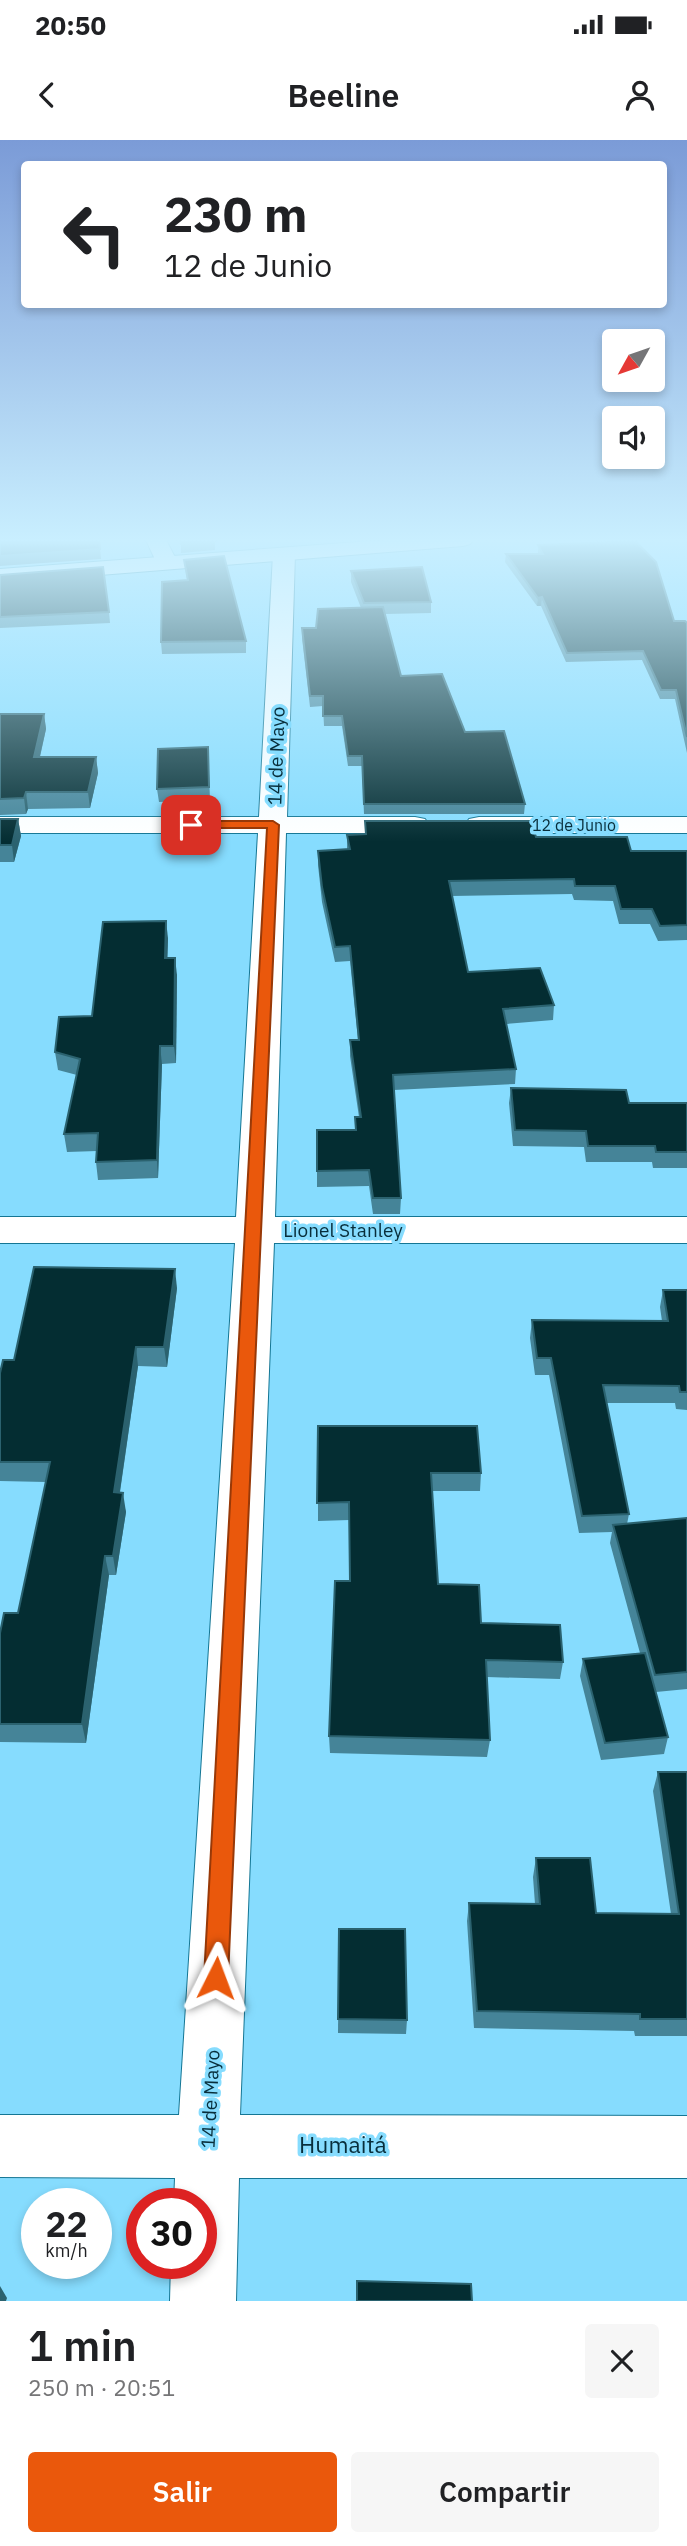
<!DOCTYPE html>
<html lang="es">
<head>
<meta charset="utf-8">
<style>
  :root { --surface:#fff; --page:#f6f6f6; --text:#202124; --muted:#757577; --accent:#ea580c }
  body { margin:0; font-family:"IBM Plex Sans",sans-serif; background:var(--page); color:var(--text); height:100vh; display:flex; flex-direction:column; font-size:26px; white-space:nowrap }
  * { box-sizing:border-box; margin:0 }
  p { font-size:23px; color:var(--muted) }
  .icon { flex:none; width:38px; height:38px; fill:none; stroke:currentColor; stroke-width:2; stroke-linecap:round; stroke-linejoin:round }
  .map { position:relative; height:2161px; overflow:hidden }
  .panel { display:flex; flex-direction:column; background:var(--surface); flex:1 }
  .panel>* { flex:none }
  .banner { position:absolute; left:21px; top:21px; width:646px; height:147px; border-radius:7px; box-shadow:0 4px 10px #0003; background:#fff; color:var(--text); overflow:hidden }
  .needle { width:46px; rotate:230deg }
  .tools { position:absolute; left:602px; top:189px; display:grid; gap:14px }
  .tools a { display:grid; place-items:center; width:63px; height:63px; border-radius:7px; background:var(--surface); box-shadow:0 4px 10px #0003; font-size:35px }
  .speed { position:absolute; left:21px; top:2048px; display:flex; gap:14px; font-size:35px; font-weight:700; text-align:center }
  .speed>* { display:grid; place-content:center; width:91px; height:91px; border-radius:50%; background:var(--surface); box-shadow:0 4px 10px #0003; line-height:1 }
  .speed small { font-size:18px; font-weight:400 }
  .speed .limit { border:10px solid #d22; background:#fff; color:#111 }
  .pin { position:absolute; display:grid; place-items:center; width:60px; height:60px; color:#fff; margin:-30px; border-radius:14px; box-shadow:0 4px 10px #0006 }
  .me { position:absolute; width:77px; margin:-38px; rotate:3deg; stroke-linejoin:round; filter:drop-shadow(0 0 5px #0008) }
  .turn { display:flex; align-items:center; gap:24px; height:147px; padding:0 28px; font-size:32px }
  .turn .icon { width:91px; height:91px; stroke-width:2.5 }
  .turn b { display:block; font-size:49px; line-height:60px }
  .round { display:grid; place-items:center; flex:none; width:74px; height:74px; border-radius:7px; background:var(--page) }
  .summary { display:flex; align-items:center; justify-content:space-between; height:119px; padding:0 28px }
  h1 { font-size:42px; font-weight:600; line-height:52px }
  .action { display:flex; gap:14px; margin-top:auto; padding:14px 28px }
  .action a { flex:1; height:80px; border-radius:7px; background:var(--accent); color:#fff; font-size:28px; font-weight:600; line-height:80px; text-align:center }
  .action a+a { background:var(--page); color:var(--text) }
  .status { display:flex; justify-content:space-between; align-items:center; height:49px; padding:0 35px; background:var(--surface); direction:ltr }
  .status svg { height:19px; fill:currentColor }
  header { display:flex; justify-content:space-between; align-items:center; height:91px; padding:0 28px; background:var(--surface); font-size:32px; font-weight:600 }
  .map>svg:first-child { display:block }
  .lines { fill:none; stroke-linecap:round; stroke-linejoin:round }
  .street-casing { stroke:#147694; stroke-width:2 }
  .secondary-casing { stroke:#147694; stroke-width:2 }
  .street { fill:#fff; fill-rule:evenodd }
  .secondary { fill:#fff; fill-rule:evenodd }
  .wall { fill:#458498 }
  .shaded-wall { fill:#2b626f }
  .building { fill:#042d32; stroke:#2b626f; stroke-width:2 }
  .route { fill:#ea580c; stroke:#983908; stroke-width:2 }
  .labels { text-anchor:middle; stroke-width:7; stroke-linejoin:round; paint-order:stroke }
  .far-street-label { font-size:16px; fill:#082e3b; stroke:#86dcfe }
  .street-label { font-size:19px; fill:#082e3b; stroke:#86dcfe }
  .near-street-label { font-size:23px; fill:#082e3b; stroke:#86dcfe }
</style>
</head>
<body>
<div class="status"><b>20:50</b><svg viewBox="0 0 49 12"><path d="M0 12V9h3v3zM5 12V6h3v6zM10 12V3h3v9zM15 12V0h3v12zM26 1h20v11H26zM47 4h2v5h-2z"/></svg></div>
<header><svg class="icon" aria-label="back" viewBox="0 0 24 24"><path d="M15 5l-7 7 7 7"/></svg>Beeline<svg class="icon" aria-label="person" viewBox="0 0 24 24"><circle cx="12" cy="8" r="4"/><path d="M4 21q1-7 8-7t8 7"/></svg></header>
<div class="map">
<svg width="687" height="2161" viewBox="0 0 687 2161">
  <rect width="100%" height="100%" fill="#86dcfe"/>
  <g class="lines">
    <defs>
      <g id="street">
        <path d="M146,400H166L178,423L175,428H159Z"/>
        <path d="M284,408L291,410L295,414L287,677H415L425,679L429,685L425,691L415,693H286L275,1077H687V1103H274L240,1975L687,1976V2038H239L236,2161H170L171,2123H201V2063H174L175,2038L0,2037V1975H179L235,1103H0V1077H236L258,693H0V677H259L273,414L277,410Z"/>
        <path d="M479,677H687V693H479L469,691L465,685L469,679Z"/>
      </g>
      <path id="secondary" d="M385,400H473L470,404L463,406L0,443V429Z"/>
    </defs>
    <use href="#street" class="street-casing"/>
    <use href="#secondary" class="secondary-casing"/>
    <use href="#street" class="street"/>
    <use href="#secondary" class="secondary"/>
  </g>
  <g class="wall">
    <path d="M538,405L674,481L687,483V613L675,559H660L642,520L566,522L541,466H537L505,422L506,414H538Z"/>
    <path d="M184,420L246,501V513L162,514L161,502L187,440Z"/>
    <path d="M351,431L431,462V473L385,474L401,536L465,592L525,664L524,674H364L362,626H348L342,586H324L323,566L310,567L302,498V488H316L361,468L351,442Z"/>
    <path d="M0,435L109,472L110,483L0,488Z"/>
    <path d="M0,574H44L46,589L40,617H96L98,633L90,668L28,669L26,674L0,675Z"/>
    <path d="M208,607L210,660L159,662L157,649Z"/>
    <path d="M0,679H18L21,696L14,722H0Z"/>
    <path d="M365,681L536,697L631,711H687V800L658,801L650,784H619L613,761L574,760L572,754L452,756L468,832L554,865L553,880L506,884L516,929L515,944L394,950L401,1058L400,1074H373L369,1046L317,1047V990H355V977H359L350,916V900H358L350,821L335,822L322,762L318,725V711L347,709V695L365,694Z"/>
    <path d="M168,798L167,818L177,835L176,923L162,924L158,1038L98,1040L96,1022L97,1011L67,1012L64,994L77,935L58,930L55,912L92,876Z"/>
    <path d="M511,948L629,963H687V1028H653L652,1022H586L584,1007L513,1006L509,963Z"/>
    <path d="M177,1148L167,1227L138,1226L120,1352L126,1372L116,1435H109L86,1603L0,1602V1493L18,1473L46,1342L0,1341V1233L14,1220Z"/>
    <path d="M663,1150H687V1270L676,1269L675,1263H606L629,1374L627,1384L687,1378V1549L656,1552L668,1597L664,1614L601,1620L580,1536L583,1519L640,1513L610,1403L612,1392L579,1393L549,1235H535L530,1198L532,1180L662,1181L660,1167Z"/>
    <path d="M318,1286L481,1333L480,1351H432L438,1444L481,1483L563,1522L560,1539L487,1537L490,1600L487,1617L330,1613L329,1596L350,1441L349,1380L318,1381Z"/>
    <path d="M658,1632H687V1896H635L634,1891L474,1888L467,1781L469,1763L535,1764L533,1737L536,1718L596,1773L671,1774L653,1651Z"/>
    <path d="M339,1789L407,1880L406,1894L338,1893Z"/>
  </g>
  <g class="shaded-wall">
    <path d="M215,401V410L181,413V404Z"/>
    <path d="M100,409L101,419L0,426V416Z"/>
    <path d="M542,457L541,466H537L538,458Z"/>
    <path d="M44,574L46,589L36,633L34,617Z"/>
    <path d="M96,617L98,633L90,668L88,652Z"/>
    <path d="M26,652L28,669L26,674L24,658Z"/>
    <path d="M18,679L21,696L14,722L12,705Z"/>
    <path d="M166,781L168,798L167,835L165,818Z"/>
    <path d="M175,818L177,835L176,923L174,906Z"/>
    <path d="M160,906L162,924L158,1038L157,1020Z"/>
    <path d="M175,1129L177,1148L167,1227L164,1207Z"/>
    <path d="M136,1207L138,1226L117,1371L114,1352Z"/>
    <path d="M123,1353L126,1372L116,1435L113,1416Z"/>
    <path d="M105,1416L109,1435L86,1603L82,1584Z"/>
    <path d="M0,2146L7,2158L6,2161H0Z"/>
  </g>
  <g class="building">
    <path d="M0,400H99L100,409L0,416Z"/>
    <path d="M180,400H214L215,401L181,404Z"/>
    <path d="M635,401L656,422L674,481H685L687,483V597L676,550H661L643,511L567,513L542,457L538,458L506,414H543L538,405Z"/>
    <path d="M224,416L246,501L161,502L162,442L188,440L184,420Z"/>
    <path d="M103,427L109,472L0,477V435Z"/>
    <path d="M422,427L431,462L364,463L351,431Z"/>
    <path d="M383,467L401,536L442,534L465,592L504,591L525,664H364L362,616H348L342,576H323V556H310L302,488H316L318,469Z"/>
    <path d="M0,574H44L34,617H96L88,652H26L24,658L0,659Z"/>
    <path d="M208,607L209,647L157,649L158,609Z"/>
    <path d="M0,679H18L12,705H0Z"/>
    <path d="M365,681H531L536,697H627L631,711H687V785L660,786L652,769H621L615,746H575L574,739L449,741L468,832L540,828L554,865L503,869L516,929L393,935L401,1058H373L369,1030L317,1031V990H356L355,977H361L350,900H359L350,806L335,807L322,747L318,711L350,709L347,695L366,694Z"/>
    <path d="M166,781L165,818H175L174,906H160L157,1020L96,1022L98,993L64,994L80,919L55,912L59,877L92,876L103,782Z"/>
    <path d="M511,948L626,950L629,963H687V1012H656L655,1006H588L586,991L515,990Z"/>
    <path d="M34,1127L175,1129L164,1207H136L114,1352L123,1353L113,1416H105L82,1584H0V1493L4,1473H18L50,1322H0V1233L3,1220H14Z"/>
    <path d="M663,1150H687V1252H680L679,1246L603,1245L629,1374L582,1376L551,1218H537L532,1180L668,1181Z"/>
    <path d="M318,1286H477L481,1333H431L438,1444L479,1445L481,1483L560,1485L563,1522L486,1520L490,1600L329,1596L335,1441H350L349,1362L317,1363Z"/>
    <path d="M687,1378V1532L655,1535L613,1385Z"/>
    <path d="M645,1513L668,1597L605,1603L583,1519Z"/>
    <path d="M658,1632H687V1879H640V1874L477,1871L469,1763L540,1764L536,1718H590L596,1773L679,1774Z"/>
    <path d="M339,1789H405L407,1880L338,1879Z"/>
    <path d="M357,2141L471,2144L472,2161H357Z"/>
  </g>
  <linearGradient id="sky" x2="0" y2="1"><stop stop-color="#7b9bd7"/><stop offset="0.57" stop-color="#c9efff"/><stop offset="1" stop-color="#c9efff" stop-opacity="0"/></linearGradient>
  <rect width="687" height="702" fill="url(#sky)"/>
  <path class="route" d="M273,681L279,685L228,1838L225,1847L216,1850L208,1847L204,1838L267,688H191L185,685L191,681Z"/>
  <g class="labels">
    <g class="far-street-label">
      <text x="574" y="691">12 de Junio</text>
    </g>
    <g class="street-label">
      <text transform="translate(276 616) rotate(-88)" y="7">14 de Mayo</text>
      <text x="343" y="1097">Lionel Stanley</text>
      <text transform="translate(210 1959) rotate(-87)" y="7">14 de Mayo</text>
    </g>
    <g class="near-street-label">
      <text x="343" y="2013">Humaitá</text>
    </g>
  </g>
</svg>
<div class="tools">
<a><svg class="needle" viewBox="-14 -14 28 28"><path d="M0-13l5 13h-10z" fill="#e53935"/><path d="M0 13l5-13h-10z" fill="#757577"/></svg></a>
<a><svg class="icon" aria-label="sound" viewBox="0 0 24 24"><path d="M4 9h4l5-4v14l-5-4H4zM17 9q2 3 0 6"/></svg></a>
</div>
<div class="speed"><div>22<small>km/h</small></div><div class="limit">30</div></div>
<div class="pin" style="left:191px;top:685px;background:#d93025"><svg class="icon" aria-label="arrive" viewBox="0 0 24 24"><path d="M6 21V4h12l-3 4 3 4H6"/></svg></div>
<svg class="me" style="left:216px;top:1838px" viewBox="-20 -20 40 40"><path d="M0-17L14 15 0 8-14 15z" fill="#ea580c" stroke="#fff" stroke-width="4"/></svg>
<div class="banner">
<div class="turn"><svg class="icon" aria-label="left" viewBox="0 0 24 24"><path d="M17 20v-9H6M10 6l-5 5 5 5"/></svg><div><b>230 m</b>12 de Junio</div></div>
</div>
</div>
<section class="panel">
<div class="summary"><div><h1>1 min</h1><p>250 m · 20:51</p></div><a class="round"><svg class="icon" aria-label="close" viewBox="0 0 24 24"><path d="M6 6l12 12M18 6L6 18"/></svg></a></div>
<div class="action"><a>Salir</a><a>Compartir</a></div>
</section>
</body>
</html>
